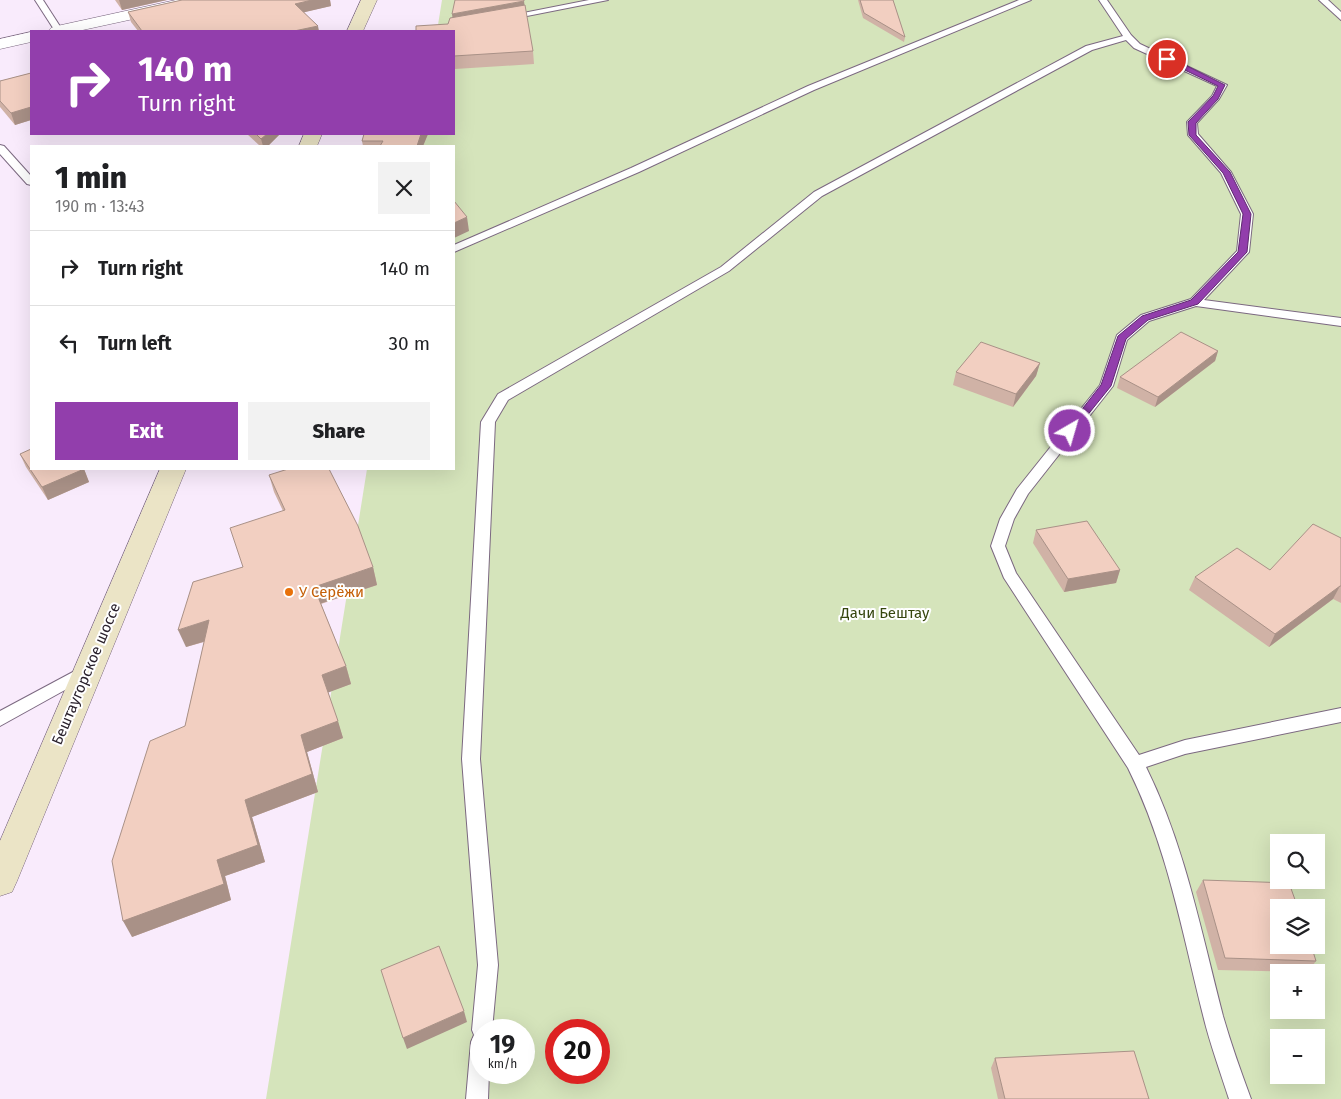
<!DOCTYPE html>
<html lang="en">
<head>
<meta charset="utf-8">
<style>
  :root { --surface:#fff; --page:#f2f2f2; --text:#202124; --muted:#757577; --line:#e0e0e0; --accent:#923eac }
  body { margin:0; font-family:"Fira Sans",sans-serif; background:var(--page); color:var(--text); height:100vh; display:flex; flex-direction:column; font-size:19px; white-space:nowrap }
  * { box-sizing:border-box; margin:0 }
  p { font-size:16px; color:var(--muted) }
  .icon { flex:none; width:28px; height:28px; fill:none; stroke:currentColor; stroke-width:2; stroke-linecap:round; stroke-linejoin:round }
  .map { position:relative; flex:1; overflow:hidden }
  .sheet { position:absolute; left:30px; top:145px; width:425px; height:325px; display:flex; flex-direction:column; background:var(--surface); border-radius:0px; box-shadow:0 5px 20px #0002 }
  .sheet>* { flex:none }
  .hud { position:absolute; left:30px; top:30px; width:425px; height:105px; border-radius:0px; box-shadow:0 5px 20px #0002; background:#923eac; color:#fff; overflow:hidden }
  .buttons { position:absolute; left:1270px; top:834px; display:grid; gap:10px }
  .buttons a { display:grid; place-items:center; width:55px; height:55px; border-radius:0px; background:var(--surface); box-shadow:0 5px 20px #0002; font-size:25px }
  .speed { position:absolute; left:470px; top:1019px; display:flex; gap:10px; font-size:25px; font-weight:700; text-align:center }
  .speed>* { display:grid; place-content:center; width:65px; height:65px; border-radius:50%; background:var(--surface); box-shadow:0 5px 20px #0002; line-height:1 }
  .speed small { font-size:12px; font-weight:400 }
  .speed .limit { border:8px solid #d22; background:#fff; color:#111 }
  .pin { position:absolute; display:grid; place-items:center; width:42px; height:42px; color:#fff; margin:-21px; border:2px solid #fff; border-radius:50%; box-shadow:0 1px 5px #0007 }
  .me { position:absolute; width:55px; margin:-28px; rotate:38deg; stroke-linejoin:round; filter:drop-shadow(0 0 4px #0008) }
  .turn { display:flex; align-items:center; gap:18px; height:105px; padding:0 25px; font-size:22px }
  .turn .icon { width:65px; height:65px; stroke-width:2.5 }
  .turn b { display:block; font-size:35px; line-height:42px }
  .round { display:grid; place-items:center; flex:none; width:52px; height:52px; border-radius:0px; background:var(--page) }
  .summary { display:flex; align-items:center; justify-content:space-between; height:85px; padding:0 25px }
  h1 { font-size:30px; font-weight:800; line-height:38px }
  .primary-button { display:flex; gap:10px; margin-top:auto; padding:10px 25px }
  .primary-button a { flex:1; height:58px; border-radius:0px; background:var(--accent); color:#fff; font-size:20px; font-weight:800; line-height:58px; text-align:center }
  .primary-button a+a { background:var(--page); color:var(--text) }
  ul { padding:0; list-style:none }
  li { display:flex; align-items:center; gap:15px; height:75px; padding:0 25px; border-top:1px solid var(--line) }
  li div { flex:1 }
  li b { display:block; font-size:19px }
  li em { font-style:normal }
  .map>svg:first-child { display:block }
  .green { fill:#d5e4bb; fill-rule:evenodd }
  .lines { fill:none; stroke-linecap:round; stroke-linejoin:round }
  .service-casing { stroke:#7b6880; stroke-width:2 }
  .minor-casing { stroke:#7b6880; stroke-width:1 }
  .secondary-casing { stroke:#7b6880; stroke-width:1 }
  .service { fill:#fff; fill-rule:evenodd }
  .minor { fill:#fff; fill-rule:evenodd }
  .secondary { fill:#ebe4c6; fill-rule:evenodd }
  .wall { fill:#d0b2a6 }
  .shaded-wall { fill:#a99187 }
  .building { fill:#f2cfc1; stroke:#a99187 }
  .route { fill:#923eac; stroke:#5f2870 }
  .food-dot { fill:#e8710a; stroke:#fff; stroke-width:2 }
  .labels { text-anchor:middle; stroke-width:4; stroke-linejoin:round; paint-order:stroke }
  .food-label { font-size:15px; fill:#c56008; stroke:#fff; text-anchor:start }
  .park-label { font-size:15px; fill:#36460e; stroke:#fff }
  .street-label { font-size:15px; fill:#2a212c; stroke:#fff }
</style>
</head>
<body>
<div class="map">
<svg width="1341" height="1099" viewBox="0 0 1341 1099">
  <rect width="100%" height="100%" fill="#f9ebfc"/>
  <path class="green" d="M442,0H1341V1099H266L367,469H454V146H419L421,134H454V31H437ZM1279,842H1316V880H1279ZM1279,908H1316V945H1279ZM1279,972H1316V1010H1279ZM481,1030H524V1072H481ZM556,1030H599V1072H556ZM1279,1038H1316V1075H1279Z"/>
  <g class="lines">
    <defs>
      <g id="service">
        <path d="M35,0H43L63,31H55Z"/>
        <path d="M589,0H608L507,20L503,17Z"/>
        <path d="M1019,0H1031L814,90L639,172L454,252V245L631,168L808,86Z"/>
        <path d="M1099,0H1107L1131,35L1140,44L1227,85L1219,99L1197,123L1198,134L1231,172L1253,214L1249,252L1204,300L1341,318V326L1196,306L1149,321L1127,340L1113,386L1028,494L1014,519L1005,546L1016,573L1139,755L1185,740L1341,708V722L1185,754L1146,767C1185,846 1201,931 1223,1016C1231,1044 1241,1072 1251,1099H1229C1220,1071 1210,1044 1203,1015C1182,931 1167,846 1128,768L1004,578L991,546L1000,519L1017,489L1100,385L1117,335L1141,315L1191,299L1237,251L1241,214L1221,173L1188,135L1187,122L1212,96L1217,86L1134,48L1126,40L1092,50L822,196L729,271L508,400L495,422L480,759L498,965L492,1030H481V1072H489L488,1099H466L471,1042L474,1035L472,1030L478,965L462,759L481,422L498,394L721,267L814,192L1086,46L1123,36Z"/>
        <path d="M1319,0H1328L1341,12V20Z"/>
        <path d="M0,145L4,146L31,176V185L27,184L0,154Z"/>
        <path d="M86,665L92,667L94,671L92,675L0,726V711Z"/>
      </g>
      <g id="minor">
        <path d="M176,0H206L198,5L78,31H49L51,28L57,26Z"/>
        <path d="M31,32V42L0,49V39Z"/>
      </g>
      <g id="secondary">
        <path d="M361,0H377L363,31H347Z"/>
        <path d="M304,134H322L317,146H299Z"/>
        <path d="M160,469H186L17,881L12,892L0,896V841Z"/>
      </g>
    </defs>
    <use href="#service" class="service-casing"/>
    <use href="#minor" class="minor-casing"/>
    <use href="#secondary" class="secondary-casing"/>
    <use href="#service" class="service"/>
    <use href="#minor" class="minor"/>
    <use href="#secondary" class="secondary"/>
  </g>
  <g class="wall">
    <path d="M115,0H167L122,10Z"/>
    <path d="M182,0H330L331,6L304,12L319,31H138L131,22L128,12Z"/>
    <path d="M858,0H893L905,37L904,42L863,18Z"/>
    <path d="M524,5L533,51L534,64L455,69L454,66V31L448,24Z"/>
    <path d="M31,73V120L15,125L0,107V81Z"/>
    <path d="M247,134H280L268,146H260Z"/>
    <path d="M364,134H428L423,146H363L362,141Z"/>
    <path d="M1218,351L1215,361L1155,407L1117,388L1120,377Z"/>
    <path d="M1040,363L1036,376L1013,407L953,385L956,372Z"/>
    <path d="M20,454L84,469L89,482L48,500L26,467Z"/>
    <path d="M269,475L373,567L377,585L321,604L346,666L351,684L328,692L343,738L307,752L318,792L252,817L265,862L225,876L231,900L132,937L185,726L204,642L186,647L283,511L274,492Z"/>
    <path d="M1036,530L1120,570L1116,583L1064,592L1033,543Z"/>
    <path d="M1341,538V603L1333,599L1269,647L1189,590L1195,577L1270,570Z"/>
    <path d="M1203,880L1316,961L1308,972L1218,970L1196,892Z"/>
    <path d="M995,1058L1149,1099H998L991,1068Z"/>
  </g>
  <g class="shaded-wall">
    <path d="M119,0H167L122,10Z"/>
    <path d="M312,0H330L331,6L297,14L295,4Z"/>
    <path d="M524,1L525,9L453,22L452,14Z"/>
    <path d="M318,26L319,31H294Z"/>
    <path d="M31,107V120L15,125L11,113Z"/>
    <path d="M267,134H280L268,146H263L261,139Z"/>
    <path d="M421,134H428L423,146H417Z"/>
    <path d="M467,217L469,231L454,238V223Z"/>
    <path d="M1218,351L1215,361L1155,407L1158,397Z"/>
    <path d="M1040,363L1036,376L1013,407L1016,394Z"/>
    <path d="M84,469L89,482L48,500L42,487Z"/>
    <path d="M373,567L377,585L319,604L314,587Z"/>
    <path d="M1120,570L1116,583L1064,592L1068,579Z"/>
    <path d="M1340,586L1333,599L1269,647L1275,634Z"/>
    <path d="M209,620L216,638L186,647L178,630Z"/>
    <path d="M346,666L351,684L327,693L322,675Z"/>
    <path d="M338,721L343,738L307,752L318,792L252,817L265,862L225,876L231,900L132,937L123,921L217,860L245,800L301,735Z"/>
    <path d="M464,1011L467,1022L407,1049L403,1038Z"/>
  </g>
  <g class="building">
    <path d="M182,0H312L295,4L318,26L294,31H142L128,12Z"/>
    <path d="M455,0H524V1L452,14Z"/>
    <path d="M860,0H893L905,37L864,13Z"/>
    <path d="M525,5L533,51L454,56V31H416V26L448,24L450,18Z"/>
    <path d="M31,73V107L11,113L0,101V81Z"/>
    <path d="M256,134H267L261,139Z"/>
    <path d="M364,134H421L417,146H380L383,141H362Z"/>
    <path d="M454,201L467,217L454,223Z"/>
    <path d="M1181,332L1218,351L1158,397L1120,377Z"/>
    <path d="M981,342L1040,363L1016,394L956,372Z"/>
    <path d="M31,449V469H84L42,487L20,454Z"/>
    <path d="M288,469H329L358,526L373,567L314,587L346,666L322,675L338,721L301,735L312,774L245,800L258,845L217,860L224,884L123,921L112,861L150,741L185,726L209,620L178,630L193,582L243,567L230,528L285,510L269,475Z"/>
    <path d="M1087,521L1120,570L1068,579L1036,530Z"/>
    <path d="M1313,524L1341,538V586H1340L1275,634L1195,577L1237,548L1270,570Z"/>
    <path d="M1203,880L1289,883L1298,908H1279V945H1311L1316,961L1225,958Z"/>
    <path d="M439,946L464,1011L403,1038L381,970Z"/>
    <path d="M1134,1051L1149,1099H1005L995,1058Z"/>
  </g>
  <path class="route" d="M1164,57H1169L1225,85L1218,99L1196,123V135L1230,172L1251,214L1247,252L1198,304L1148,320L1126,339L1111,386L1073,433L1070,434L1065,431L1101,385L1118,336L1142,316L1191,300L1238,252L1243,214L1223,173L1189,135L1188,122L1213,96L1218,86L1164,60Z"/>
  <circle class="food-dot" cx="289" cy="592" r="5"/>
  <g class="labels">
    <g class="food-label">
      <text x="299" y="597">У Серёжи</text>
    </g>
    <g class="park-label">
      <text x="885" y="618">Дачи Бештау</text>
    </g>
    <g class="street-label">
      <text transform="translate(86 674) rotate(-67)" y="5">Бештаугорское шоссе</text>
    </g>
  </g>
</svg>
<div class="buttons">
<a><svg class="icon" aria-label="search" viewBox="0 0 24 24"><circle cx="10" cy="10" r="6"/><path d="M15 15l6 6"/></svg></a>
<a><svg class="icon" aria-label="layers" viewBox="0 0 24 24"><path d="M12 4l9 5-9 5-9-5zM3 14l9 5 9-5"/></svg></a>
<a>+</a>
<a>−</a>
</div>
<div class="speed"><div>19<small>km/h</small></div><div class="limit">20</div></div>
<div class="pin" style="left:1167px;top:59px;background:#d93025"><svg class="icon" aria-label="arrive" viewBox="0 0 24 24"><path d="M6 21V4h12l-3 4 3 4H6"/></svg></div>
<svg class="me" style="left:1070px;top:431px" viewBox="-20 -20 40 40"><circle r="17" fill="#923eac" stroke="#fff" stroke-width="3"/><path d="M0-11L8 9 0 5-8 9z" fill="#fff"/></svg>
<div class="hud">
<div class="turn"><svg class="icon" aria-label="right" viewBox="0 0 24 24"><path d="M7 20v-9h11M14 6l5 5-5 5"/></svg><div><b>140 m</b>Turn right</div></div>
</div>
<section class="sheet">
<div class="summary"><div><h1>1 min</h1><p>190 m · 13:43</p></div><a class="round"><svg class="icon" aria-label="close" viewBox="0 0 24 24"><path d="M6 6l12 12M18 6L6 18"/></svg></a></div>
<ul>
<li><svg class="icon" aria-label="right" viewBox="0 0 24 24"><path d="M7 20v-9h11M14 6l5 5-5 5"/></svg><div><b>Turn right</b></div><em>140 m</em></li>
<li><svg class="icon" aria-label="left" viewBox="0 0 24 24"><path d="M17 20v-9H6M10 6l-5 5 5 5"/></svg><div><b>Turn left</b></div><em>30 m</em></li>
</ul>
<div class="primary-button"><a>Exit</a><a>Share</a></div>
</section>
</div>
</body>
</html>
